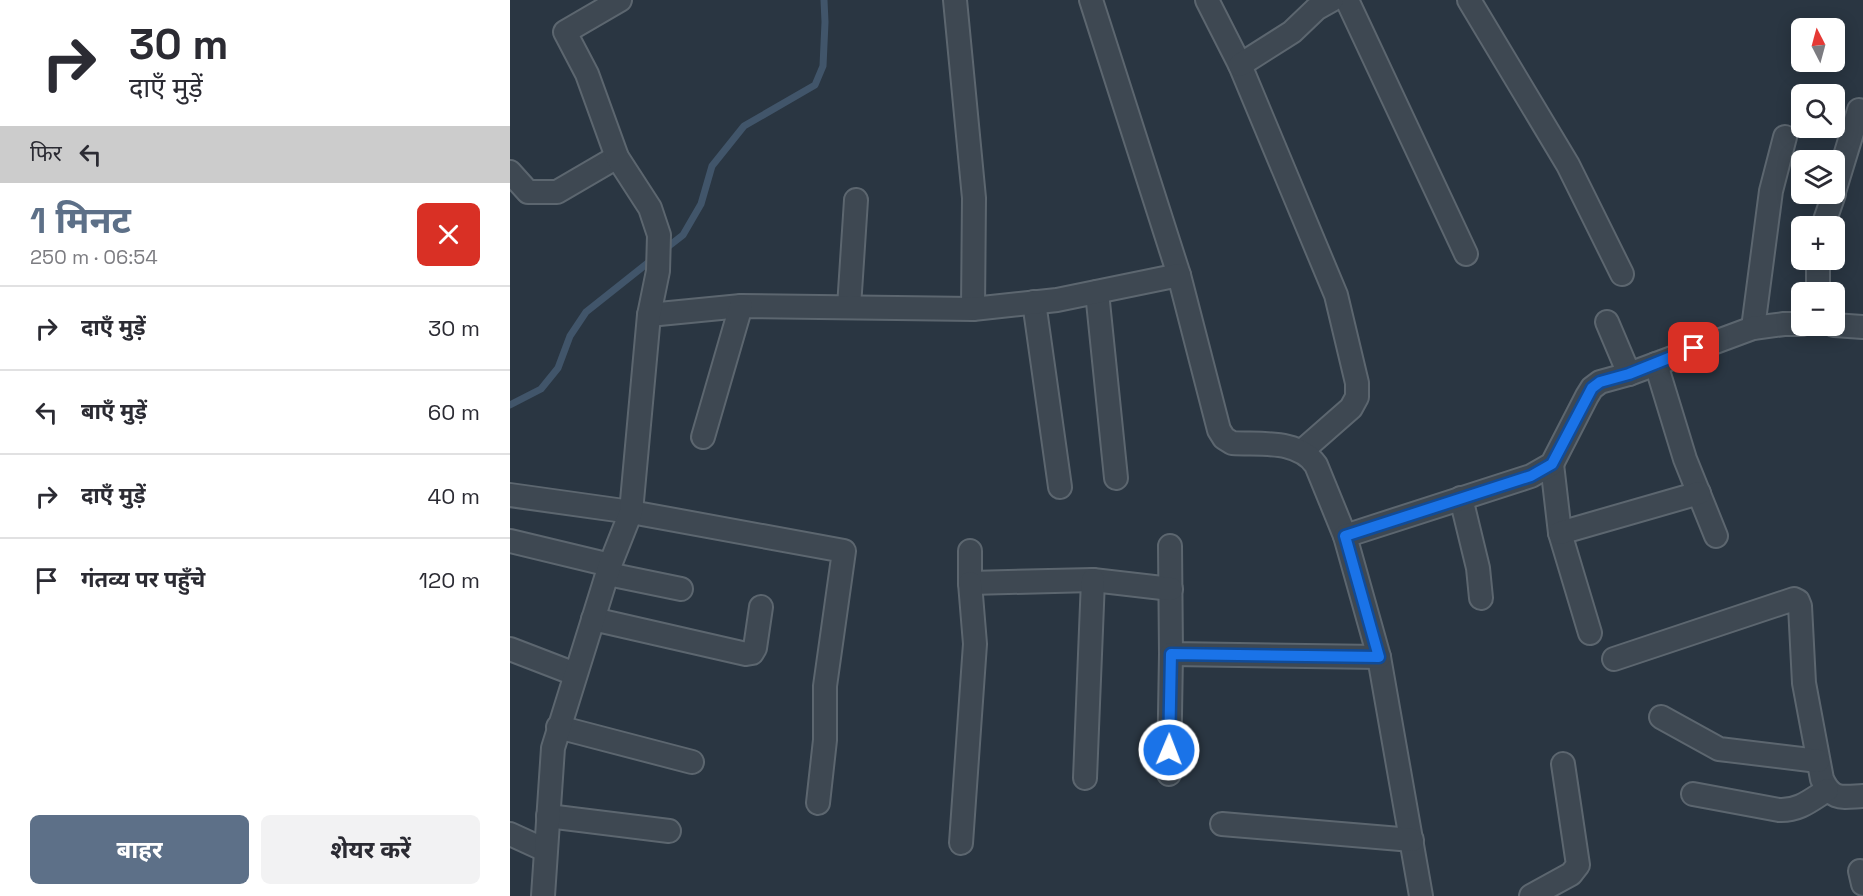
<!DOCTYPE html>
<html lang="hi">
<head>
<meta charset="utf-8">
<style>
  :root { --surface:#fff; --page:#f2f2f3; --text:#2b2b33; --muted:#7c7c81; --line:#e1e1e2; --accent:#5d7088 }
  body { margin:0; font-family:"Space Grotesk","Noto Sans Devanagari",sans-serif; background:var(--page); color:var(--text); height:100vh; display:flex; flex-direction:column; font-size:22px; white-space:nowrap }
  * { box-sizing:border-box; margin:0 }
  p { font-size:20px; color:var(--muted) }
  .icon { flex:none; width:33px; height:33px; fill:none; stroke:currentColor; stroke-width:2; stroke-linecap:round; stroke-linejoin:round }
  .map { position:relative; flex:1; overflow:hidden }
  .panel { display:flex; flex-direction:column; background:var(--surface); width:510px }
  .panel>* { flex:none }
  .hud { background:#fff; color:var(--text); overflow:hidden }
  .needle { width:39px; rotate:354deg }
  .buttons { position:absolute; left:1281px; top:18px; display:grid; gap:12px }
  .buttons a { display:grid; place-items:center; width:54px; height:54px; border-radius:9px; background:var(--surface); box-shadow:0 3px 15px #0003; font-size:30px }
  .pin { position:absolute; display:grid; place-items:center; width:51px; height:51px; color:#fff; margin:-26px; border-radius:12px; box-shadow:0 3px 9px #0006 }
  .me { position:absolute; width:66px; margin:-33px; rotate:1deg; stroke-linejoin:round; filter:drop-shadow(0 0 4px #0008) }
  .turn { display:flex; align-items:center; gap:21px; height:126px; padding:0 30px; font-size:27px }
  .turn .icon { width:78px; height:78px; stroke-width:2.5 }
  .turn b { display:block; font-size:42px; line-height:51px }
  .then { display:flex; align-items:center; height:57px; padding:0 30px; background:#0003; gap:12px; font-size:22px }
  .round { display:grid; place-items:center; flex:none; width:63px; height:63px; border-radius:9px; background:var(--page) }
  .summary { display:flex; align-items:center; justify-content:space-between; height:102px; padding:0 30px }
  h1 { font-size:36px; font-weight:700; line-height:45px; color:var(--accent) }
  .cta { display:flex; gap:12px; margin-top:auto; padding:12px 30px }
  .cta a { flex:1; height:69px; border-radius:9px; background:var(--accent); color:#fff; font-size:24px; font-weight:700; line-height:69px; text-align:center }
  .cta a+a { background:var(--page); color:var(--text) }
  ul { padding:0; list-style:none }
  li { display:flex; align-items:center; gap:18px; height:84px; padding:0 30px; border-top:2px solid var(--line) }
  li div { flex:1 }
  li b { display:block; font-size:22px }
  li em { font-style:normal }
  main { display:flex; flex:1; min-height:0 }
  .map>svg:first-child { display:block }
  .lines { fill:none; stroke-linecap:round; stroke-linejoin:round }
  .stream { stroke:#41556a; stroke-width:7 }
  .minor-casing { stroke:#5c666f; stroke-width:26 }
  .minor { stroke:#3e4852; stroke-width:22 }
  .route-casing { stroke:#114b97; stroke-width:15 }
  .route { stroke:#1a73e8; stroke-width:10 }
</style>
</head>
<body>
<main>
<section class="panel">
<div class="hud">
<div class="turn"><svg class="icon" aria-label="right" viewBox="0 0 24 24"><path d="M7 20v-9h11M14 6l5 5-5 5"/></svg><div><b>30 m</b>दाएँ मुड़ें</div></div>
<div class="then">फिर<svg class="icon" aria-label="left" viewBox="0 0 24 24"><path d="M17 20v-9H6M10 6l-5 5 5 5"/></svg></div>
</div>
<div class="summary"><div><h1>1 मिनट</h1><p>250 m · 06:54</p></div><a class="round" style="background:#d93025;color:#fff"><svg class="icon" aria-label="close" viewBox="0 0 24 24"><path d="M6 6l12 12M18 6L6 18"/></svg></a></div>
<ul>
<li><svg class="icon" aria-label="right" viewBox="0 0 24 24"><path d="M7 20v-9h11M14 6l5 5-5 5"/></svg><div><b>दाएँ मुड़ें</b></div><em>30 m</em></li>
<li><svg class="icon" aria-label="left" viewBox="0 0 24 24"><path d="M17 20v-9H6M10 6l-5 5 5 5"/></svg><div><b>बाएँ मुड़ें</b></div><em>60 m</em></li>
<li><svg class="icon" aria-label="right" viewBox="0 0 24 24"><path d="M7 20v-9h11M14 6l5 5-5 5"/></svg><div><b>दाएँ मुड़ें</b></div><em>40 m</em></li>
<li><svg class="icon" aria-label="arrive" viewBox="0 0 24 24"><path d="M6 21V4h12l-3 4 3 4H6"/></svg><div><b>गंतव्य पर पहुँचे</b></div><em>120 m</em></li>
</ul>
<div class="cta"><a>बाहर</a><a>शेयर करें</a></div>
</section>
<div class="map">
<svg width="1353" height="896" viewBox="0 0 1353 896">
  <rect width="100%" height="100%" fill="#2a3642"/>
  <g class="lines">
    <g class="stream">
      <path d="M155,249L173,235L191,204L202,166L234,126L305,85L313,66L315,22L314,0"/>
      <path d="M0,405L31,389L48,368L60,336L76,312L144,258"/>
    </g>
    <defs>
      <g id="minor">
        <path d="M445,0L464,198L463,309"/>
        <path d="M581,0L669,275"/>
        <path d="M697,0L730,65L826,295L847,383V397L841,408L792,451"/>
        <path d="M837,0L956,254"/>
        <path d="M959,0L1058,165L1112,274"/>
        <path d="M730,65L782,32L806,9L822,0"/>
        <path d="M0,172L18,192H47L107,157"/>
        <path d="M1324,192L1349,110"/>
        <path d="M1313,226L1324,194"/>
        <path d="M587,292L606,478"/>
        <path d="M1308,292V260"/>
        <path d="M524,302L550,487"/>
        <path d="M339,307L346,200"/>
        <path d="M139,315L231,306L463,309L547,300L669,275L709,430L714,438L722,443C751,445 788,439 806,465L835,536L869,657L911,896"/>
        <path d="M1097,322L1119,374"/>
        <path d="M1324,325L1353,327"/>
        <path d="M1243,328L1261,191L1275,137"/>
        <path d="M1146,364L1175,459L1206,536"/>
        <path d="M193,437L231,306"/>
        <path d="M1042,464L1050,533L1080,633"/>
        <path d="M0,495L121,512L334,551L315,686V740L308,803"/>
        <path d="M951,498L968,568L971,598"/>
        <path d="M1050,533L1189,493"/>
        <path d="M835,536L1021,476L1042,464L1077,396L1082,388L1090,382L1119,374L1243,328L1274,324H1292"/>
        <path d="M0,541L100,565"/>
        <path d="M660,546L661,654L869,657"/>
        <path d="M460,551V583L583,580L661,589"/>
        <path d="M98,574L171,589"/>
        <path d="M83,619L236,654L242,653L245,648L251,607"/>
        <path d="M0,649L65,674"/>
        <path d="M1104,659L1284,599L1288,601L1290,606L1294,683L1312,779C1322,801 1332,797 1353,796"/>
        <path d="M1151,717L1209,749L1308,761"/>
        <path d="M48,727L182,762"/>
        <path d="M659,774L661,654"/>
        <path d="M575,778L583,580"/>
        <path d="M1183,794L1269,810C1289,811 1301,800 1317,790"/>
        <path d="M38,816L159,831"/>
        <path d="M712,824L902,840"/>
        <path d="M0,834L35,850"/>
        <path d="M451,843L465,644L460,583"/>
        <path d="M1350,871L1353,884"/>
        <path d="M33,896L43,748L100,565L121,512L139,315L148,271L149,235L140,208L107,157L77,74L55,32L110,0"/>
        <path d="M1021,896L1061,874L1068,865L1053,764"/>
      </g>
    </defs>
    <use href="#minor" class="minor-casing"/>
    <use href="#minor" class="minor"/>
  </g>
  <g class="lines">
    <defs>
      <path id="route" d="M659,750L661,654L869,657L835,536L1021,476L1042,464L1082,388L1090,382L1119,374L1184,348"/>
    </defs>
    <use href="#route" class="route-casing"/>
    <use href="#route" class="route"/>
  </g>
</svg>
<div class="buttons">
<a><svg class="needle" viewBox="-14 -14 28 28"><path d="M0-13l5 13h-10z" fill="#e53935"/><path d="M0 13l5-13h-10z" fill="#7c7c81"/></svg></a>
<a><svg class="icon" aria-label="search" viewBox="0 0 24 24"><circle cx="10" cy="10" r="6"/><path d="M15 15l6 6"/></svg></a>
<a><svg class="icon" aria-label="layers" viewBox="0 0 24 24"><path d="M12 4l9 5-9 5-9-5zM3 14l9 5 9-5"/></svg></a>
<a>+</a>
<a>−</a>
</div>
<div class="pin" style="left:1184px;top:348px;background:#d93025"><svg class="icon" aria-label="arrive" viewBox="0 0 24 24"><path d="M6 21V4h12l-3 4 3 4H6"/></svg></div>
<svg class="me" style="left:659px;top:750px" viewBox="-20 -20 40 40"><circle r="17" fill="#1a73e8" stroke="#fff" stroke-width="3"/><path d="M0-11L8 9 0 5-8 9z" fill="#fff"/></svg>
</div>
</main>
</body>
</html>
